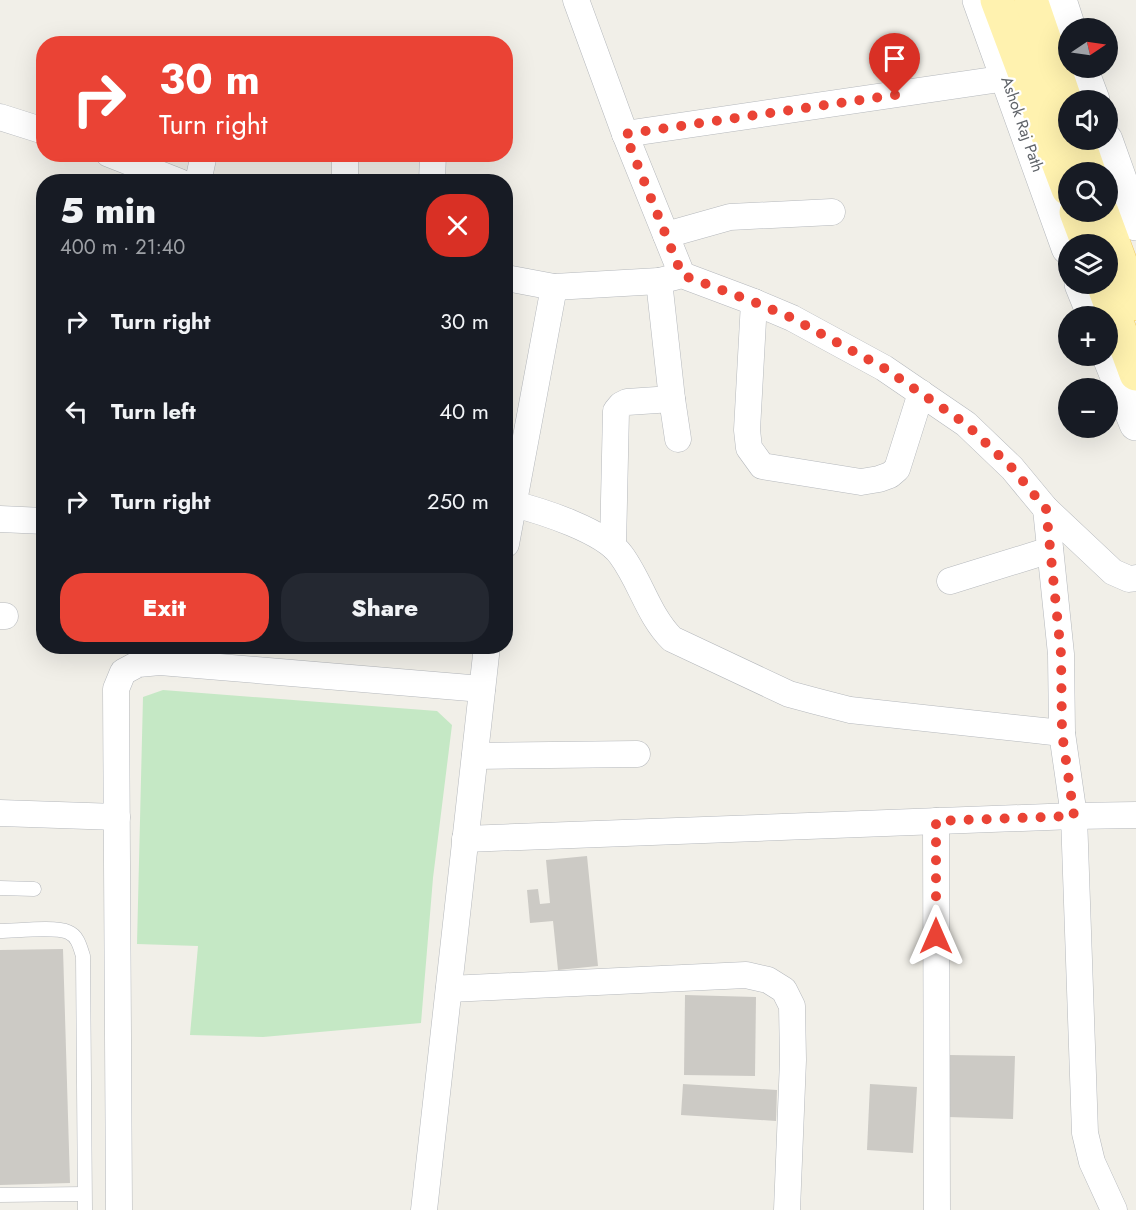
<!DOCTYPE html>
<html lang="en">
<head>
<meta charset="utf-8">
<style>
  :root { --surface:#171b24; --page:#242831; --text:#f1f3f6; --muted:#9ea1a6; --accent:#ea4335 }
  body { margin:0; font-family:Jost,sans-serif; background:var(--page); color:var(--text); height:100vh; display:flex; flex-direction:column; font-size:22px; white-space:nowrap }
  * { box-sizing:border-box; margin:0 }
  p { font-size:20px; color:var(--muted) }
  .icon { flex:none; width:33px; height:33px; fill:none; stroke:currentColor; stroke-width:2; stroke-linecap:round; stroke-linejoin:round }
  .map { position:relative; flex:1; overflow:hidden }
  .details { position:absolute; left:36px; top:174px; width:477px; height:480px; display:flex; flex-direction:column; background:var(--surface); border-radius:24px; box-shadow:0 6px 24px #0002 }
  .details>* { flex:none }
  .guide { position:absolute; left:36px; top:36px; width:477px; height:126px; border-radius:24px; box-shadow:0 6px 24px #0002; background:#ea4335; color:#fff; overflow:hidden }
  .needle { width:39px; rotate:77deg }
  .fabs { position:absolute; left:1058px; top:18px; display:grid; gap:12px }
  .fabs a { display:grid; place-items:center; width:60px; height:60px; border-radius:50%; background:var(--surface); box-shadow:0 6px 24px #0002; font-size:30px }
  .pin { position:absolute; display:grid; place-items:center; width:51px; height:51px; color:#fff; margin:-62px -26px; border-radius:50% 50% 50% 0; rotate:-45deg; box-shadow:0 0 6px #0007 }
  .pin .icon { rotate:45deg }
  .me { position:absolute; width:66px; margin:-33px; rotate:0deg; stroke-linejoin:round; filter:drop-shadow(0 0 4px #0008) }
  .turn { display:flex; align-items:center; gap:21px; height:126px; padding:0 24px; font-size:27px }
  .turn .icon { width:78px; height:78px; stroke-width:2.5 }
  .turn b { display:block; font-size:42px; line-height:51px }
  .round { display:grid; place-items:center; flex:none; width:63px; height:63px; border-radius:24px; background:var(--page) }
  .summary { display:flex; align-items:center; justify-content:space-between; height:102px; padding:0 24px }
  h1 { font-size:36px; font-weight:800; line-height:45px }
  .button { display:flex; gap:12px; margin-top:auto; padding:12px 24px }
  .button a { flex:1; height:69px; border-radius:24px; background:var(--accent); color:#fff; font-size:24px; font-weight:800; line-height:69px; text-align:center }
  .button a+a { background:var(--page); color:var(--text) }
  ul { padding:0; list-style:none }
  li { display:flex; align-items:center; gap:18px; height:90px; padding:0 24px }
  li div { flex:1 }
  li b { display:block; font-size:22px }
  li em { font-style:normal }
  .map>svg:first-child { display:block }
  .green { fill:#c5e8c5 }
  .building { fill:#cccac5 }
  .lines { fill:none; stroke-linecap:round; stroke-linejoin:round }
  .service-casing { stroke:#b5b8bc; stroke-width:15 }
  .minor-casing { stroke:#b5b8bc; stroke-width:27 }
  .tertiary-casing { stroke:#b5b8bc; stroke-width:34 }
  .primary-casing { stroke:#f2c960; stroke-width:34 }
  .service { stroke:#fff; stroke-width:14 }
  .minor { stroke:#fff; stroke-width:26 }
  .tertiary { stroke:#fff; stroke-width:33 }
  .primary { stroke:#fff2af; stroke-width:33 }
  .route { stroke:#ea4335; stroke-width:10; stroke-dasharray:0 18 }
  .labels { text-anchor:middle; stroke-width:4.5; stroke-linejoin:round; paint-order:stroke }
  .street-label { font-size:16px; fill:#5f6368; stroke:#fff }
</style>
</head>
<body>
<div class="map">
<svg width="1136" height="1210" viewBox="0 0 1136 1210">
  <rect width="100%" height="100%" fill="#f1efe8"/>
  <path class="green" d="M163,690L437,711L452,725L433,878L421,1023L263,1037L190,1035L198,946L137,944L143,697Z"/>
  <g class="building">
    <path d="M587,856L598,966L558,970L553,921L530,923L527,890L538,889L540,904L550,903L546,860Z"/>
    <path d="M63,949L70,1183L0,1185V950Z"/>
    <path d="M685,995L756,997L755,1076L684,1075Z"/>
    <path d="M949,1055L1015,1056L1013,1119L948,1117Z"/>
    <path d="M683,1084L777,1090L776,1121L681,1115Z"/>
    <path d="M870,1084L917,1087L913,1153L867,1150Z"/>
  </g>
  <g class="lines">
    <defs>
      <g id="service">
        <path d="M0,888L34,889"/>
        <path d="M0,931C16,931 55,926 68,932C78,936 80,947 83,956L85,1210"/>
        <path d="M0,1195L84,1194"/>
      </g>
      <g id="minor">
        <path d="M576,0L625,134L682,275L754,302L792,318L884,368L966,424L1012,468L1046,509L1113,572L1129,579L1136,578"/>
        <path d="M0,117L44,131"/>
        <path d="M625,134L1007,78"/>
        <path d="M109,154L180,182"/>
        <path d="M198,182L204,154"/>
        <path d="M345,182V154"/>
        <path d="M432,182L433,154"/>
        <path d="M666,235L730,217L832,212"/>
        <path d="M506,278L554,287L659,281L675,277"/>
        <path d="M754,302L747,430L749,448L762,466L861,482L879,479L890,475L897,469L921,393"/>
        <path d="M672,399L678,439"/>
        <path d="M513,504C542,511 604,531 621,555C641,582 648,615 672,639L789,694L815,701L850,710L1062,733"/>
        <path d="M1046,509L1061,654L1062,733L1074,816L1085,1133L1092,1162L1114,1210"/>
        <path d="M0,519L44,521"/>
        <path d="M506,544L554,287"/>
        <path d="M613,546L616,411L621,405L627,402L672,399L659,281"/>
        <path d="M950,581L1050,550"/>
        <path d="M0,616H5"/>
        <path d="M475,756L637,754"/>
        <path d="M0,813L117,817"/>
        <path d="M936,821L937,1210"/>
        <path d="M465,839L1074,816L1136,815"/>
        <path d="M449,989L746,975L768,980L784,990L792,1006L793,1060L787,1210"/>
        <path d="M119,1210L116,689L123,672L138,664L160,662L482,689"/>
        <path d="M424,1210L487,646"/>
      </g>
      <g id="tertiary">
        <path d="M979,0L1068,248"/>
        <path d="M1060,0L1069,28"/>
        <path d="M1081,68L1093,100"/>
        <path d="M1106,140L1136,224"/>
        <path d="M1081,284L1094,316"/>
        <path d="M1107,352L1136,424"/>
      </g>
      <g id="primary">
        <path d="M997,0L1068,189"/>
        <path d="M1031,0L1068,108"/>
        <path d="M1078,140L1089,172"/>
        <path d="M1076,212L1088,244"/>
        <path d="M1102,212L1136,304"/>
        <path d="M1103,284L1136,374"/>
      </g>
    </defs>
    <use href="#service" class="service-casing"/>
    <use href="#minor" class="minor-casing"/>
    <use href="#tertiary" class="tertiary-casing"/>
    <use href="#primary" class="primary-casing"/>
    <use href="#service" class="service"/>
    <use href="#minor" class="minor"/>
    <use href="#tertiary" class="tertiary"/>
    <use href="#primary" class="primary"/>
  </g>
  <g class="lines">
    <path class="route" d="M895,95L625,134L682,275L754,302L792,318L884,368L966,424L1012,468L1046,509L1061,654L1062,733L1074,816L936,821V936"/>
  </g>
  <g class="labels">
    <g class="street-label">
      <text transform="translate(1023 124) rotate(71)" y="6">Ashok Raj Path</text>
    </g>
  </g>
</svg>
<div class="fabs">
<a><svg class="needle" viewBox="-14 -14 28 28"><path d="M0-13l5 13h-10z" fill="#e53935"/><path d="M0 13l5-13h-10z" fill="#9ea1a6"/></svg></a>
<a><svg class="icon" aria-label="sound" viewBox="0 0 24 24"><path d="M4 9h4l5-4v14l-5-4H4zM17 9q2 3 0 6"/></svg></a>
<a><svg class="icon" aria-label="search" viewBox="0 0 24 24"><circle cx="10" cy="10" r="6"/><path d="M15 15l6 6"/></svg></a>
<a><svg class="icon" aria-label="layers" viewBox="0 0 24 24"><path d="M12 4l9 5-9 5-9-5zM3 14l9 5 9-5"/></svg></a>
<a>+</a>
<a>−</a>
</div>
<div class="pin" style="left:895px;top:95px;background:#d93025"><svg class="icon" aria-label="arrive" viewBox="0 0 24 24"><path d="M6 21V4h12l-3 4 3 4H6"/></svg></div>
<svg class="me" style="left:936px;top:936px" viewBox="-20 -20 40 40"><path d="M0-17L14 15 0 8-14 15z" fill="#ea4335" stroke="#fff" stroke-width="4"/></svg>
<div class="guide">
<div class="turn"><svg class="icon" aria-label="right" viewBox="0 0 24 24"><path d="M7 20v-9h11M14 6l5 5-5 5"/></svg><div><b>30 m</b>Turn right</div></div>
</div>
<section class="details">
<div class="summary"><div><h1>5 min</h1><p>400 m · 21:40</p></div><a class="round" style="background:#d93025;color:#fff"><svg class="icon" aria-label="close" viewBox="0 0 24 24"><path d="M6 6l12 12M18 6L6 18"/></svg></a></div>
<ul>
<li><svg class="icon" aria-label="right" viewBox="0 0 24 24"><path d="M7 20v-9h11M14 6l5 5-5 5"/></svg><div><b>Turn right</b></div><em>30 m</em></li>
<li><svg class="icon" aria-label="left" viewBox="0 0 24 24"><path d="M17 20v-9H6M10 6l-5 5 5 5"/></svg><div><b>Turn left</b></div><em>40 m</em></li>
<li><svg class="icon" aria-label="right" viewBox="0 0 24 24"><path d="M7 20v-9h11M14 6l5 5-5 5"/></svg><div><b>Turn right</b></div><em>250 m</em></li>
</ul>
<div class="button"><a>Exit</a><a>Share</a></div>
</section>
</div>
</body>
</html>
